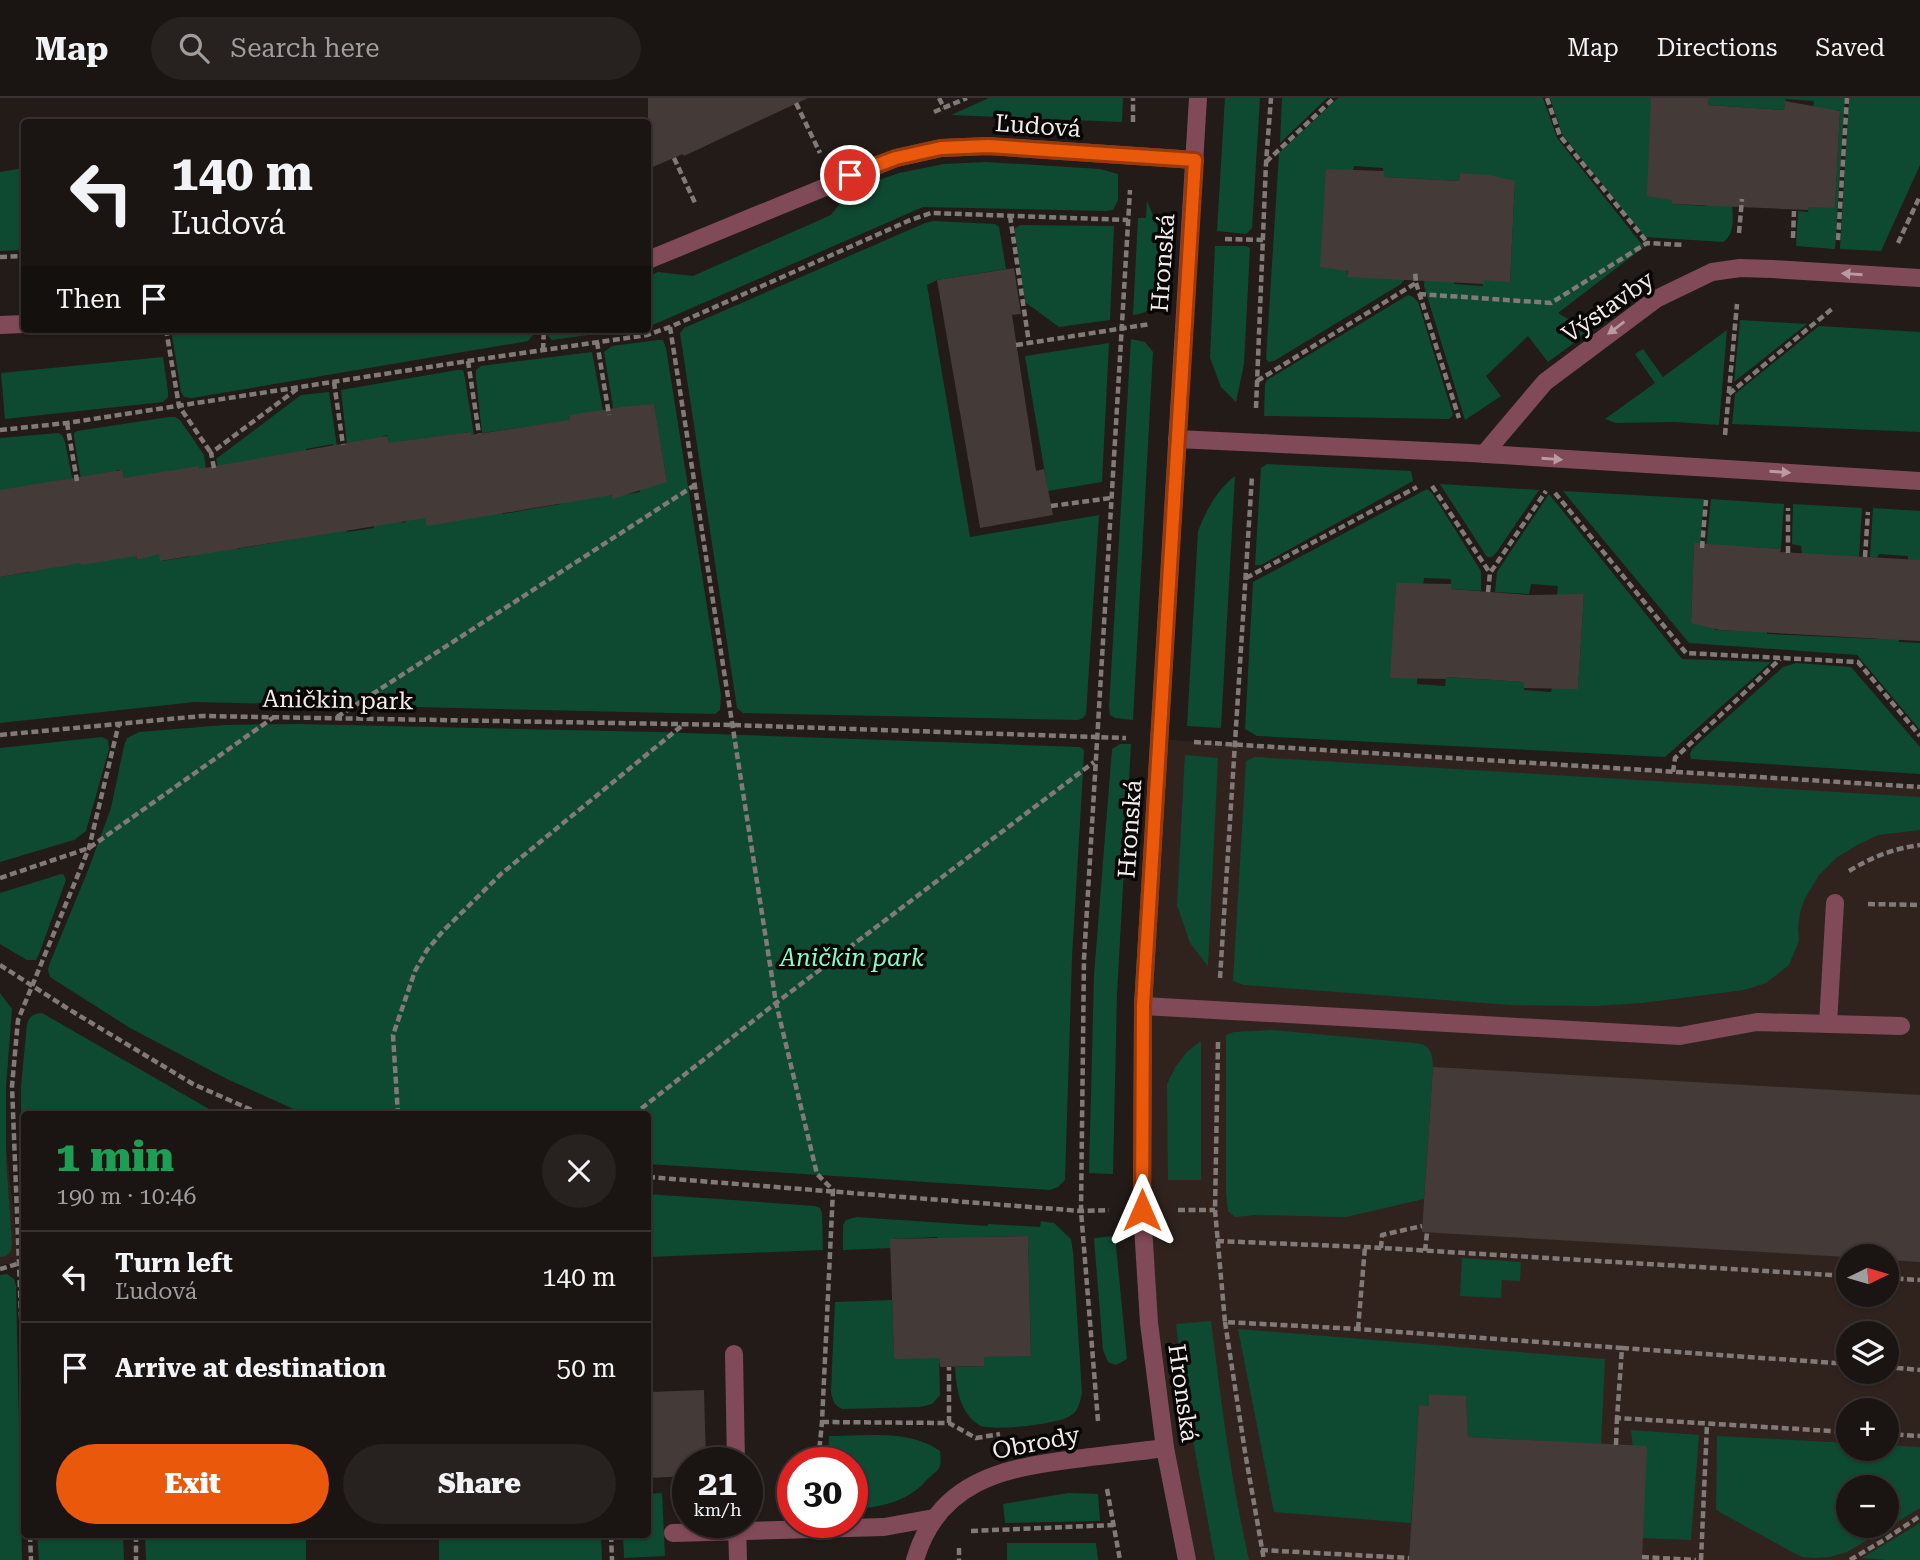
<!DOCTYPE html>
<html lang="en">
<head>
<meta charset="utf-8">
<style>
  :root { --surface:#1a1412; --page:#272120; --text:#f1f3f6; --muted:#9f9e9f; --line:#383332; --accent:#ea580c }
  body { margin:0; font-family:"Roboto Serif",serif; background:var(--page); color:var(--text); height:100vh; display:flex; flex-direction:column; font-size:26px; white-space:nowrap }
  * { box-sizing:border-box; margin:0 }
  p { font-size:23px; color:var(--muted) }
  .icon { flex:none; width:38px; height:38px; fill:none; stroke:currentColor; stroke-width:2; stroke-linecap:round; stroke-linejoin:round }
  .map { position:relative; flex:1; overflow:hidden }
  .details { position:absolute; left:21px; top:1013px; width:630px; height:427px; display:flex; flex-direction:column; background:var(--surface); border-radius:7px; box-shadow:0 2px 5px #0004,0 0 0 2px var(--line) }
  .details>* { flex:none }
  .hud { position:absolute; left:21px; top:21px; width:630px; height:214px; border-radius:7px; box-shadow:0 2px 5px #0004,0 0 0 2px var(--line); background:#1a1412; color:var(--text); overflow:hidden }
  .needle { width:46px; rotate:85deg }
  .controls { position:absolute; left:1836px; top:1146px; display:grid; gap:14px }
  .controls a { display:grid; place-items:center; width:63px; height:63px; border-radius:50%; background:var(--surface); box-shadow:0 2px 5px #0004,0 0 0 2px var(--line); font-size:35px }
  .speed { position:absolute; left:672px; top:1349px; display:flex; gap:14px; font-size:35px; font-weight:700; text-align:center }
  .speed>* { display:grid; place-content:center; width:91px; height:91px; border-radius:50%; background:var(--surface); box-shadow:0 2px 5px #0004,0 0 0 2px var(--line); line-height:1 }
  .speed small { font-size:18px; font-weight:400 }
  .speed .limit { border:10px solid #d22; background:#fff; color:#111 }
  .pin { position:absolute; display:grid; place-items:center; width:60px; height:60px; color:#fff; margin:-30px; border:4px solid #fff; border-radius:50%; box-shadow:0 2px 7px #0007 }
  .me { position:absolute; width:77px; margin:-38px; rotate:0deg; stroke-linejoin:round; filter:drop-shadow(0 0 5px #0008) }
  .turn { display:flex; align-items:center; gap:24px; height:147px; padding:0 35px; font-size:32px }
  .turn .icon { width:91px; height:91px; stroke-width:2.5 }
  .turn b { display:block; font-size:49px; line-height:60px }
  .then { display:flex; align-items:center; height:66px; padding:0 35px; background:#0003; gap:14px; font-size:26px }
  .round { display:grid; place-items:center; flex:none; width:74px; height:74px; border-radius:37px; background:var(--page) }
  .headline { display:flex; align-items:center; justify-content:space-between; height:119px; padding:0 35px }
  h1 { font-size:42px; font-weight:800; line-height:52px; color:#1e9e55 }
  .button { display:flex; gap:14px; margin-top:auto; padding:14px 35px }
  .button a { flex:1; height:80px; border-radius:42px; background:var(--accent); color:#fff; font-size:28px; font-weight:800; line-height:80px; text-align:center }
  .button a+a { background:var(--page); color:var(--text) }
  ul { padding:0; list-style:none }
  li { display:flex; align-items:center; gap:21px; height:91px; padding:0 35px; border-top:2px solid var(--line) }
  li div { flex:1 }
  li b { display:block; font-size:26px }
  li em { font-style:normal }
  header { display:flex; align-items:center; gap:42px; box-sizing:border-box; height:98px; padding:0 35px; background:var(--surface); border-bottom:2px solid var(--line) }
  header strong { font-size:33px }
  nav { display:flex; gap:38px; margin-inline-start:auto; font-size:24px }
  .search { width:490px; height:63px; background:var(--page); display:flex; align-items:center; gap:18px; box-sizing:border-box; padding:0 24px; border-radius:38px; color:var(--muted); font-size:26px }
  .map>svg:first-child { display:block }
  .built { fill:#30231e; fill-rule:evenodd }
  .green { fill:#0e4a32; fill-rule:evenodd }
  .building { fill:#443b39 }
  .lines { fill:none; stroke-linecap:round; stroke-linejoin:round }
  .path { stroke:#817a78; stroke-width:4.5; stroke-dasharray:7 3.5; stroke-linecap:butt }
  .service { stroke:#804a58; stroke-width:18 }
  .minor { stroke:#804a58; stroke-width:18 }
  .oneway { fill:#b99ba1 }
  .route-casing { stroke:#983908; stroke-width:18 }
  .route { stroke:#ea580c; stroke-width:12 }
  .labels { text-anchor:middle; stroke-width:7; stroke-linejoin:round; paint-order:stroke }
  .street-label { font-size:24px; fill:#f2ecea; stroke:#090606 }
  .park-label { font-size:24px; font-style:italic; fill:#84fec4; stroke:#090606 }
</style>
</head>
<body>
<header>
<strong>Map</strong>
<div class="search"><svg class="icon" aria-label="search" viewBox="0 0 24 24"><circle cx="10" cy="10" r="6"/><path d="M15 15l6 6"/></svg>Search here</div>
<nav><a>Map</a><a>Directions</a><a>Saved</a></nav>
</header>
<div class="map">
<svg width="1920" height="1462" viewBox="0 0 1920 1462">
  <rect width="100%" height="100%" fill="#221b18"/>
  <g class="built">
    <path d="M1160,641L1235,647L1920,689V1462H1187L1142,1112ZM1848,1158H1886V1197H1848ZM1848,1236H1886V1274H1848ZM1848,1312H1886V1351H1848ZM1848,1390H1886V1428H1848Z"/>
    <path d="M0,995L19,1164L0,1167Z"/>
  </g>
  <g class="green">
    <path d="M989,0H1123L1122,24L951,17Z"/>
    <path d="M1225,0H1260L1252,130L1246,136L1217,133Z"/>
    <path d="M1282,0H1327L1280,45Z"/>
    <path d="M1338,0H1543L1557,40L1644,149L1558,215L1589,234L1548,264L1528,238L1486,278L1501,298L1465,322L1424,188L1425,173L1455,176L1454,186L1483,188V178L1510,184L1515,84L1460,75L1459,83L1384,79L1383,70L1354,68L1352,77L1330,76V71H1327L1348,168L1347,178L1405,181L1401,186L1274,263L1269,264L1266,261L1279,55Z"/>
    <path d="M1550,0H1679L1672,106L1704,108L1732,100C1732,115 1737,135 1723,144L1645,139L1562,36Z"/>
    <path d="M1709,0H1845L1835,151L1796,148L1798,113L1808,114L1809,104L1835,109L1840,13L1836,12V15L1813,13L1814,3L1786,1L1784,12L1708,7Z"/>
    <path d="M1849,0H1920V67L1881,153L1840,151Z"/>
    <path d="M986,64L1100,71L1118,76V102L1113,112L1105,113L923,109L648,229V179L658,174L693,178L831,117L850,92L899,75L944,66Z"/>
    <path d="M24,70V152L0,153V74Z"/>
    <path d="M1147,103L1160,135L1156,206C1149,213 1143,216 1133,217L1138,120H1146Z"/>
    <path d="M934,123L995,126L999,129L1006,171L937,182L927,187L970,439L1099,417L1086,616L1083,620L1078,622L743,615L737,610L680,235L684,230L925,125Z"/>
    <path d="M1021,127L1114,128L1110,222L1059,229L1025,204L1015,135V130Z"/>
    <path d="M1215,148H1246L1250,150L1244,266L1236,304L1221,289L1210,260Z"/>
    <path d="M1408,197L1413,199L1418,204L1453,317L1449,321L1264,318L1265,286L1267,282Z"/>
    <path d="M1740,222L1807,226L1734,284Z"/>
    <path d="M1819,228L1920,234V334L1732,326L1735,296Z"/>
    <path d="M191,231H533V237L528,243L192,300L184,299L181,294L172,237L180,232Z"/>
    <path d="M547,231H632L552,242L546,236Z"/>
    <path d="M1727,232L1719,327L1675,324L1616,325L1605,321L1655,285L1635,256L1643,251L1663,279Z"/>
    <path d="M1131,241L1145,244L1153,254L1133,622L1115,620L1110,617L1109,609Z"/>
    <path d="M658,242H663L666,250L721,597L720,612L715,616L195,604L0,625V479L31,474L30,465L135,453L137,462L140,461V458L159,455L161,463L188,459L235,442L237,451L294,441L344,424L347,434L374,430L373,419L400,417L402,425L406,424V421L502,406L503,416L561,406L560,397L610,389L612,399L640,394L639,384H667L654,307L614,316L604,254L612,248Z"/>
    <path d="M1109,245L1102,384L1048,393L1025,258Z"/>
    <path d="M592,254L604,318L482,335L476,280V272L481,268Z"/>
    <path d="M163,259L168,294V299L163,304L5,321L1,275Z"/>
    <path d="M457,272H463L464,275L474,337H471L470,334L389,347L387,337L383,338L384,342L347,347L341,292Z"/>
    <path d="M329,294L337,349H333V346L306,351V354L218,369L216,361L301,297Z"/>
    <path d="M169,319H175L180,322L204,357L206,371L124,380L122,372H117V376L81,382L74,339V335L77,333Z"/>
    <path d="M58,335L62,337L65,344L73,384L68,381L0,395V340Z"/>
    <path d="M1267,366L1411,373L1413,383L1261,467H1255L1261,370Z"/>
    <path d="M1235,378L1221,630L1187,628L1198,433C1207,411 1216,393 1235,378Z"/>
    <path d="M1440,386L1539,392L1496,455L1492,459H1487Z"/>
    <path d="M1427,391L1432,395L1481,473V493L1451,491V481L1424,480L1423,489L1401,488V485H1396L1391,580L1417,577V586L1445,588L1446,579L1524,584V592L1551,594L1553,586L1574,587L1573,591H1578L1584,496H1579V499L1557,498L1558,488L1531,486L1529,496L1495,494L1497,474L1549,396L1682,561L1771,564L1665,659L1257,638L1245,631L1253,484Z"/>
    <path d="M1563,393L1704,401L1700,449L1694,447L1691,525H1714L1715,532L1743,533L1767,528V536L1877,541L1898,535L1899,544L1920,545V632L1857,557L1689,545Z"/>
    <path d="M1711,401L1784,406L1781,451L1747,449L1706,450Z"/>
    <path d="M1793,406L1862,410L1859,459L1802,456L1801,448L1792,446Z"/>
    <path d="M1873,410L1920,413V462H1908V458L1879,456L1877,460L1870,459Z"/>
    <path d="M1796,565L1851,569L1920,649V676L1691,661L1690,656L1692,651L1783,569Z"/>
    <path d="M298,626L658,634L1080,649L1084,652L1083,674L1072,859L1065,1082L1058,1089L1050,1092L648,1066V1017H307L227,981L130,930L50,879L48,872L49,867L89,770L111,710L124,648L127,640L139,634L225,627Z"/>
    <path d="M102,639L108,642L109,651L86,733L74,742L0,764V650Z"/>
    <path d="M1120,646H1131L1117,896L1113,1076L1089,1075L1094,877L1112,651Z"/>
    <path d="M1185,657L1218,660L1208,868L1190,845L1177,807Z"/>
    <path d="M1255,659L1920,699V732L1878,737L1859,746L1836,760L1819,777L1804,802L1800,815L1798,831L1799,843L1789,867L1766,885L1744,892L1642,905L1594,908L1511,907L1244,887L1233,883L1246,663Z"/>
    <path d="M61,776L64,777L66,782L39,856L36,862H27L0,846V795Z"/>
    <path d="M0,895L12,911L6,989V1062L12,1145L11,1153L6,1158L0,1159Z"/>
    <path d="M42,915L209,1011L223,1017H24V1107L21,1060V988L27,926C30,918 33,916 42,915Z"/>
    <path d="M1272,932L1403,944C1424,946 1432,944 1433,969L1424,1101L1346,1119L1256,1117L1235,1119L1228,1113L1226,1095V937L1234,934Z"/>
    <path d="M1201,943V1082H1168L1167,986L1176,968L1187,954Z"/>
    <path d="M648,1096L815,1108L820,1110L822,1115L823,1152L648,1159Z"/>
    <path d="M856,1119L988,1128V1126L1040,1129L1041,1123L1054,1125L1071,1141L1073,1154L1082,1295C1080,1303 1079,1313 1070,1318C1059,1326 991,1334 979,1327C960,1315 956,1290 955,1269L984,1268V1259L1031,1257L1028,1138L981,1139L938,1150L937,1139L891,1141V1150L843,1152V1127L846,1122Z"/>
    <path d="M1115,1138L1127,1261L1116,1267L1108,1264L1103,1252L1094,1140Z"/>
    <path d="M1462,1160L1521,1164L1520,1183L1502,1182L1501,1200L1460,1198Z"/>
    <path d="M7,1176L14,1181L16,1188L22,1462H0V1177Z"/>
    <path d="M892,1202L894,1260H939L940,1297L932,1306L920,1309L842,1311C834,1307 832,1302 831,1293L835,1204Z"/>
    <path d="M1211,1223C1221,1303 1231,1383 1249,1462H1215L1184,1293L1176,1226Z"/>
    <path d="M1238,1231L1605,1261L1601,1346L1468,1339L1466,1299L1430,1296L1429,1308L1419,1307L1411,1425L1274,1414Z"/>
    <path d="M1631,1332L1699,1337L1691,1442L1642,1440Z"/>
    <path d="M829,1338C864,1338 910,1331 940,1353C943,1375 936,1371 924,1385C906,1404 878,1410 852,1411V1365H828Z"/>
    <path d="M1717,1338L1848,1345V1351H1886L1887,1347L1920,1349V1410L1847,1454L1830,1459L1815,1460L1802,1459L1792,1454L1716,1412ZM1848,1390H1886V1428H1848Z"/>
    <path d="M662,1395L665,1458L624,1460L623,1437H648V1396Z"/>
    <path d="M1068,1395L1098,1396L1100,1423L1005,1425L1003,1406Z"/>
    <path d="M1920,1425V1462H1886L1862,1460Z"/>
    <path d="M37,1437H123L124,1462H39Z"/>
    <path d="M145,1437H306V1462H146Z"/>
    <path d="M439,1437H601L602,1462H439Z"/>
    <path d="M1007,1445H1096L1098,1462H1007Z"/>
  </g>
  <g class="building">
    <path d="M648,0H808L684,58L683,56L648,71Z"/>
    <path d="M1651,0H1709L1708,7L1784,12L1785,3L1840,13L1835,110L1809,109L1808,112L1672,106V102L1647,98Z"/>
    <path d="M1326,71L1384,73V79L1459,83L1460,75L1489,77L1515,83L1510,184L1484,182V186L1347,179L1348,173L1320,169Z"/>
    <path d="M1014,170L1021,216L1012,217L1036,373L1044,371L1053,417L980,430L937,182Z"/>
    <path d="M654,306L667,384L612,401V397L427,428L425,420L160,463L159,456L137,462L136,458L81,467L80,465L0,479V392L122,372L124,380L199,368V371L387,338L389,345L471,334V337L570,322V317L622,309Z"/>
    <path d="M1694,445L1781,451L1780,454L1920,462V543L1720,532L1691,525Z"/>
    <path d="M1396,485L1451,486V491L1529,497L1584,496L1578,591L1524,590V584L1446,579V581L1390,580Z"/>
    <path d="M1433,969L1920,997V1164L1886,1162V1158L1848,1159L1422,1134Z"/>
    <path d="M1028,1138L1031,1258L984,1259V1268L940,1269L939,1260L894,1261L890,1141Z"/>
    <path d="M704,1292L706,1365H688V1378L648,1380V1294Z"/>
    <path d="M1429,1296L1466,1298L1468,1339L1647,1348L1642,1462H1409L1419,1307L1429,1308Z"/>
  </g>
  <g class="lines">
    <g class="path">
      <path d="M939,0L944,10"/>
      <path d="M1547,0L1560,38L1647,144"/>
      <path d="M796,5L820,55"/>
      <path d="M934,14L967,0"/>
      <path d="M1133,24V0"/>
      <path d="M674,60L696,107"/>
      <path d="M1266,64L1334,0"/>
      <path d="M1010,118L1029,245"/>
      <path d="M1739,135L1742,101"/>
      <path d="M1793,140L1794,113"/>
      <path d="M1225,141L1263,142"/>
      <path d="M1838,142L1847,0"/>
      <path d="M1898,145L1920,98"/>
      <path d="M0,159L24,158"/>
      <path d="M1416,185L1459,320"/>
      <path d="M1419,196L1551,205L1647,145L1685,147"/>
      <path d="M670,229L776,905L817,1076L833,1092L822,1324L818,1365"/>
      <path d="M166,231L179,308L211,355"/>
      <path d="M597,244L609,317"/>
      <path d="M1016,247L1150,226"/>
      <path d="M543,252L544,231"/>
      <path d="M468,263L479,336"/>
      <path d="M1257,283L1416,185L1415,173"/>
      <path d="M334,284L343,347"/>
      <path d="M1729,296L1833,210"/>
      <path d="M1256,310L1266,65L1271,0"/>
      <path d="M67,325L77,383"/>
      <path d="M0,332L67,325L468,263L647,237L670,229L908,123L931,115L1128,122"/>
      <path d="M1725,337L1737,206"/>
      <path d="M214,370L211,355L297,291"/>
      <path d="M1432,388L1490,475"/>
      <path d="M1555,395L1686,555L1858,564L1920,638"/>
      <path d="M1051,408L1111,400"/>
      <path d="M1702,450L1706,402"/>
      <path d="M1788,455V410"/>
      <path d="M1865,459L1868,414"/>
      <path d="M1246,480L1417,389"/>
      <path d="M1488,494L1490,475L1546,393"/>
      <path d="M337,619L695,387"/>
      <path d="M0,637L202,618L732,627L1126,640"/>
      <path d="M1194,644L1920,689"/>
      <path d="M1673,674L1675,660L1780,561"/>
      <path d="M1849,773C1872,759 1892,751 1920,747"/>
      <path d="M0,780L89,750L274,619"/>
      <path d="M1868,806L1920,807"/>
      <path d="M0,867L70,912L193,986L263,1017"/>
      <path d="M1220,880L1252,378"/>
      <path d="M1218,944L1215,1112L1225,1224L1358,1231L1622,1250L1617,1320L1848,1334"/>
      <path d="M398,1017L393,937L415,873L427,852L443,833L501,776L684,626"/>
      <path d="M633,1017L776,905L1094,664"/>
      <path d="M648,1079L1081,1113L1109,1112"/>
      <path d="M1178,1112H1215"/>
      <path d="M1217,1143L1365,1149L1848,1178"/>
      <path d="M1381,1150L1382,1137L1422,1128"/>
      <path d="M1425,1153L1427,1135"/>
      <path d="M0,1171L24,1164"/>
      <path d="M1886,1180L1920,1182"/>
      <path d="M1225,1224L1245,1354L1264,1462"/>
      <path d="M1358,1231L1365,1149"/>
      <path d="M1622,1250L1848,1266"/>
      <path d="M1886,1269L1920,1272"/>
      <path d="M24,1294L12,988L18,922L89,750L119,625"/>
      <path d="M1098,1323L1081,1113L1084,861L1130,92"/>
      <path d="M822,1324L949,1325L976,1340L1000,1336"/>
      <path d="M949,1325V1269"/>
      <path d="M1886,1336L1920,1338"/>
      <path d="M1616,1347L1617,1320"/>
      <path d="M1107,1391L1120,1462"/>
      <path d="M971,1433L1114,1427"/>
      <path d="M30,1437L31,1462"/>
      <path d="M136,1437V1462"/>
      <path d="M611,1437L612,1462"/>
      <path d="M959,1450V1462"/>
      <path d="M1261,1452L1409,1460"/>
      <path d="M1642,1459L1696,1462"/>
      <path d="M1701,1462L1707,1326"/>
      <path d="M1850,1462L1884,1442L1920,1418"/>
    </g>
    <g class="service">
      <path d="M1143,908L1680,938L1757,924L1901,928"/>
      <path d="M1828,926L1835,805"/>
      <path d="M734,1256L736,1365"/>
      <path d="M737,1424L738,1462"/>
      <path d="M673,1435L884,1429L934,1420"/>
    </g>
    <g class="minor">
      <path d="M648,162L896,60L941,50L988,48L1195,62"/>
      <path d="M0,227L24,226"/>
      <path d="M1177,341L1470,355L1920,383"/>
      <path d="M1484,356L1545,284L1656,201L1712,174L1740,170L1772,171L1920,180"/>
      <path d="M915,1462C938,1383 1003,1370 1075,1361C1105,1357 1135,1354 1165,1350"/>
      <path d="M1187,1462L1165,1350L1149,1225L1142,1112L1143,908L1198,0"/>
    </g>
  </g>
  <defs><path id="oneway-solid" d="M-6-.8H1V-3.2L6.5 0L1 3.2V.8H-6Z" transform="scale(1.75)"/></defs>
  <g class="oneway">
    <use href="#oneway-solid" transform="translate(1852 176) rotate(-176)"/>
    <use href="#oneway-solid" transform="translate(1616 230) rotate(143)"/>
    <use href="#oneway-solid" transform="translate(1552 361) rotate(4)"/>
    <use href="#oneway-solid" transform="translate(1780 374) rotate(4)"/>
  </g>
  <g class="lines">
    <defs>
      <path id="route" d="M850,77L896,60L941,50L988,48L1195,62L1143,908L1142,1112"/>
    </defs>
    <use href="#route" class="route-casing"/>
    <use href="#route" class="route"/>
  </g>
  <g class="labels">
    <g class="street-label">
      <text transform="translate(1038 28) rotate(4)" y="8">Ľudová</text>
      <text transform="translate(1163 165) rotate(-86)" y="8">Hronská</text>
      <text transform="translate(1608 209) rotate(-35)" y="8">Výstavby</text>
      <text transform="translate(338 602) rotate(1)" y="8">Aničkin park</text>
      <text transform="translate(1130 731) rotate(-86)" y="8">Hronská</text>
      <text transform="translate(1183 1295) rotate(82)" y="8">Hronská</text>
      <text transform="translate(1036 1345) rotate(-11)" y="8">Obrody</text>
    </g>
    <g class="park-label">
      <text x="852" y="868">Aničkin park</text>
    </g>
  </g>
</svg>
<div class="controls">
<a><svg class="needle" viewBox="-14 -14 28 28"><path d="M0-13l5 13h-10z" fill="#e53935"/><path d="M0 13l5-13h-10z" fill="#9f9e9f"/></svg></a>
<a><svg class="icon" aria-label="layers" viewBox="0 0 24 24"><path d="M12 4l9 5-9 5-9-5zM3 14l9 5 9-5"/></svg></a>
<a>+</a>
<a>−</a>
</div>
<div class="speed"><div>21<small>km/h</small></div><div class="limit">30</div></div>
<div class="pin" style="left:850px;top:77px;background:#d93025"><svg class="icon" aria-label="arrive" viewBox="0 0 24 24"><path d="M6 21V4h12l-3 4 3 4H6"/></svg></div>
<svg class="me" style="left:1142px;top:1112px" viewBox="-20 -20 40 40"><path d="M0-17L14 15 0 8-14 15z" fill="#ea580c" stroke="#fff" stroke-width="4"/></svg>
<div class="hud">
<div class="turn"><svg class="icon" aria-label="left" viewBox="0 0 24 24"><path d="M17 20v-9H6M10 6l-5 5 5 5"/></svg><div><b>140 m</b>Ľudová</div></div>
<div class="then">Then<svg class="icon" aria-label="arrive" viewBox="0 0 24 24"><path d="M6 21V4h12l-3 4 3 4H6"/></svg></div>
</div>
<section class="details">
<div class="headline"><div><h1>1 min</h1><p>190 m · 10:46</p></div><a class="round"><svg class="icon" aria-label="close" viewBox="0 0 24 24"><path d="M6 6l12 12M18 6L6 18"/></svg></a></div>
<ul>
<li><svg class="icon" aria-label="left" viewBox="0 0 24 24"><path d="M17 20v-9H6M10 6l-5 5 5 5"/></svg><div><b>Turn left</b><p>Ľudová</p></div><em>140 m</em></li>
<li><svg class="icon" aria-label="arrive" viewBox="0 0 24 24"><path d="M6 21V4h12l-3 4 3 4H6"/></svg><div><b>Arrive at destination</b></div><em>50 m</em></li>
</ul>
<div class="button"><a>Exit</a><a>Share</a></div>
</section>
</div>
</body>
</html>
